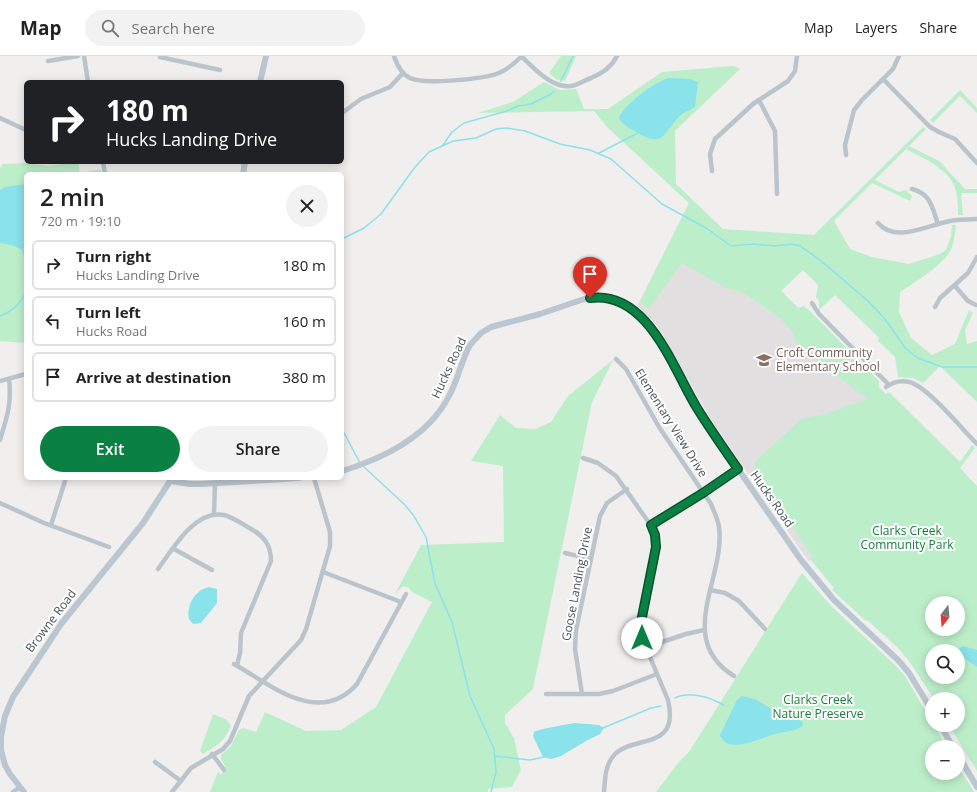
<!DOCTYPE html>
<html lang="en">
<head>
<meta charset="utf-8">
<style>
  :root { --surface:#fff; --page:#f2f2f2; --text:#222; --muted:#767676; --line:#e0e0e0; --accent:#0b8043 }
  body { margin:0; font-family:"Open Sans",sans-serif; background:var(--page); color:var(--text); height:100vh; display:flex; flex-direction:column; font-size:15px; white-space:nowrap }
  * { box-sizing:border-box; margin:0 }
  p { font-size:13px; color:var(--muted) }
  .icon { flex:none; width:22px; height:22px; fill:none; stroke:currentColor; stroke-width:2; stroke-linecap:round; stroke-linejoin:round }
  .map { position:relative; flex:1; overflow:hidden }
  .drawer { position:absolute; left:24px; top:116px; width:320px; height:308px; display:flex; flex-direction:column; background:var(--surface); border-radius:6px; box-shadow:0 2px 10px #0003 }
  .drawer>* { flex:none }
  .hud { position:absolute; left:24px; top:24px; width:320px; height:84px; border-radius:6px; box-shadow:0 2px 10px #0003; background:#202124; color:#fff; overflow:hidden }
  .needle { width:26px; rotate:196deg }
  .controls { position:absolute; left:925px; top:540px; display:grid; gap:8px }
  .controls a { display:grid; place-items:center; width:40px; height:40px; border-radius:50%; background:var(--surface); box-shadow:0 2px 10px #0003; font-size:20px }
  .pin { position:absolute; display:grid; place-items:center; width:34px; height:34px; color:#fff; margin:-41px -17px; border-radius:50% 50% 50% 0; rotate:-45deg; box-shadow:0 0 4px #0007 }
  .pin .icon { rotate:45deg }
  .me { position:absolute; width:44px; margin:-22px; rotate:0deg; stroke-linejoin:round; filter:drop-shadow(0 0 3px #0008) }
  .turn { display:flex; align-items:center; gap:14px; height:84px; padding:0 16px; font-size:18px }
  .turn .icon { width:52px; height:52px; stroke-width:2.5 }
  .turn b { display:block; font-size:28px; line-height:34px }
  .round { display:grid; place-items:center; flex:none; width:42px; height:42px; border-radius:21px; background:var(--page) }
  .overview { display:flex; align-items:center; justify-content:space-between; height:68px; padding:0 16px }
  h1 { font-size:24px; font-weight:600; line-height:30px }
  .cta { display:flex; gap:8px; margin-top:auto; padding:8px 16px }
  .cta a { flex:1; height:46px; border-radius:24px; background:var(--accent); color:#fff; font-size:16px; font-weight:600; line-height:46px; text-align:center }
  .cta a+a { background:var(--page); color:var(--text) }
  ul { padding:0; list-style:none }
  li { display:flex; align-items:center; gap:12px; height:50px; margin:0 8px 6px; padding:0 8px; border:2px solid var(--line); border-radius:6px }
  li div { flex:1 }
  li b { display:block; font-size:15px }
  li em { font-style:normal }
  header { display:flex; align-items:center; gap:24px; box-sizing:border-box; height:56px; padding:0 20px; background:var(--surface); border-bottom:1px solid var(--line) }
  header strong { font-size:19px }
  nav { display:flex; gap:22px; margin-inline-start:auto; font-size:14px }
  .search { width:280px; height:36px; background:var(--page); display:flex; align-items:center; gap:10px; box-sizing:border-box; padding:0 14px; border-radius:22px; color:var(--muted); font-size:15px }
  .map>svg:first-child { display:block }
  .education { fill:#e2dfe0 }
  .green { fill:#bdeeca; fill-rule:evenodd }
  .water { fill:#8ae2eb }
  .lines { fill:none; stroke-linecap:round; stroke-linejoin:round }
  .stream { stroke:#8ae2eb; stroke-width:1.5 }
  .street { stroke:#bac4cb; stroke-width:4.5 }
  .secondary { stroke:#bac7d0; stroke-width:6 }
  .route-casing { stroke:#07532c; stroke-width:10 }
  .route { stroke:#0b8043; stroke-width:7 }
  .labels { text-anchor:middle; stroke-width:4; stroke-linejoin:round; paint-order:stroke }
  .education-label { font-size:12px; fill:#785e54; stroke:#fff; text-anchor:start }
  .street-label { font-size:12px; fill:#46545b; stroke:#fff }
  .park-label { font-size:12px; fill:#187c3e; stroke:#fff }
</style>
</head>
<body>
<header>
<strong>Map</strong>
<div class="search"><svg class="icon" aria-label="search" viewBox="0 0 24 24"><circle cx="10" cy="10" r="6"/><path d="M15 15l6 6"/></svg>Search here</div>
<nav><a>Map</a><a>Layers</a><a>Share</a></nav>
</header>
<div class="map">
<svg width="977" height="736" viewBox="0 0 977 736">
  <rect width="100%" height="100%" fill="#f1eeee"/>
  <path class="education" d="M689,147L769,223L903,356L809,506L714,368L661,276L653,265L637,250Z"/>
  <g class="green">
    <path d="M561,0H576L565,25L556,23L549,17Z"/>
    <path d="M733,10L740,13L675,75L676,128L723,173L814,179L923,71L926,73L909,90L939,105L965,133H977V137H961L963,159H958C958,153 958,146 957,140C954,114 926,104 906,93L875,124L899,136L906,134L912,140L910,145L872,127L834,165L850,193L872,201L909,208L940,198L946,194L951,180L952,169H956C955,177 954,186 951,194C943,209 914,227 900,236L899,256L911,282L932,299L955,288L969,254L973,257L965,274L967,288L977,285V346L940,310L923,327L913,322L898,321L895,301L878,285L879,282L835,239L819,254V245L816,241L818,229L803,214L781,235L798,252L804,250L812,257L879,325V331L886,338L889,336L960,406L972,389L975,392L960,412L977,430V715L949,669H958V643H934L909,605L897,591L867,564L866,565L832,534L834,532L810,503L812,500L755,416V406L801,363L826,358L868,343L818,306L794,283V277L780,262L744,237L724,231L682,207L649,253L640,246L689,147L608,72L594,55L478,57L513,46L544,26L560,34L576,33L584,53H608L662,16ZM932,547H958V573H932ZM932,595H958V621H932Z"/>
    <path d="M960,34L977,52V57L960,40L933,67L930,64Z"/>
    <path d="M73,106H78L80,117L101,113V118H26V287L0,285V112L3,108L24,107L49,110Z"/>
    <path d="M613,304L592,346L533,633L505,659V667L514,682L521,714L512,731L488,733V736H210L218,716L221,719L225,710L221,703V699L231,690L239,674L243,672L256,676L265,656L306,675L341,674L376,651L432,546L412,536L408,531L403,530L395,538L421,489L504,486L503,410L471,405L500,359L516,372L535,373L551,366L568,340Z"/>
    <path d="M802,517L832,551L895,609L905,620L932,666V669H934L947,691H932V717H958V710L974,736H656L678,707L689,696Z"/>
    <path d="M213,658L227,664L231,670C223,687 219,688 203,698L200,695Z"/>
  </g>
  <g class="water">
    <path d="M669,22L691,23L698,26L695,51C691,54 685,55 681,59C664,74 666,94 636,76C629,72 623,69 619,62C622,50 657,24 669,22Z"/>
    <path d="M25,128L26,185L25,191L23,194L12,189L0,187V134L5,131Z"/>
    <path d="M209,531L217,533V547L201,567L193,568L189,563C186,549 195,534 209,531Z"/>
    <path d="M963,590L977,594V611L958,598L959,593Z"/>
    <path d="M742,640L755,643L775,655L801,665L803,666L802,671C793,675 782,676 772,679C759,683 726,699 720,679L737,644Z"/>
    <path d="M574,667L599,669L604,672L600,678L586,685L561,700L551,703L543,701L533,680L534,676C539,673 565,669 574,667Z"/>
  </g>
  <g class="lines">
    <g class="stream">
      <path d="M561,25L573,0"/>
      <path d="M443,89L452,76L464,67L507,55L518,50L531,48L551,38L554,35"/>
      <path d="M599,97L638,77"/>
      <path d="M342,183L364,172L381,158L415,111L429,96L453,85L476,82L496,73L506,72L525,75L560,88L590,94L611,103L662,148L706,172L731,190L754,188L774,190L792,188L800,190L820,204L868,245L885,263L906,293L918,302L942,311H977"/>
      <path d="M23,194L26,208"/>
      <path d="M0,260C13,255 20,248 26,236"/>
      <path d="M342,373L360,407"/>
      <path d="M363,410L405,449L414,460L426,481L435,528L452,566L470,640L494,693L496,716L491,736"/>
      <path d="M675,642C690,635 709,641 724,649"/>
      <path d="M603,672L651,652L661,650"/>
      <path d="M495,700L530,704L544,701"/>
    </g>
    <g class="street">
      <path d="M84,0L88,26"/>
      <path d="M394,0C397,9 401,18 410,22C424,29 484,23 499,17C508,13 515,7 522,0"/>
      <path d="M521,0C534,12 552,33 571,30C578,29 585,24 591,22C602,17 611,12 617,0"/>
      <path d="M160,1L220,14"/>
      <path d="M48,5L78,0"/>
      <path d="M883,23L930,71L939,76L955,83L977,107"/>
      <path d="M759,44L775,75L777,138"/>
      <path d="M342,57L361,43L390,31L403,17"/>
      <path d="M0,62L26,74"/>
      <path d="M846,99L845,89L854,54L862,44L893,13L899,0"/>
      <path d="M103,106L105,118"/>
      <path d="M712,115L710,98L715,83L753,48L788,25L795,15L797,0"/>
      <path d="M912,133C931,138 932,151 938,168"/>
      <path d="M878,167C895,187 926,170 946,166C956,163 967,164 977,163"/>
      <path d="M955,230L968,245L976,249"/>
      <path d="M812,247L819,258L889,329"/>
      <path d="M935,251L940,242L968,217L977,201"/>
      <path d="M616,303L626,313L659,371L711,448C714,456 718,463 719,471C726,521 674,583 734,620"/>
      <path d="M0,325L26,318"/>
      <path d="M886,331C893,326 900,324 909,326C926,329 963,374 977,388"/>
      <path d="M0,384C7,361 12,347 9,323"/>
      <path d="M583,402L598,407L616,420L652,471C661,497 646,543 640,571L642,582L668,644C680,695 634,679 615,698C605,708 605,723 604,736"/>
      <path d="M0,447L44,467L109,491"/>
      <path d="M214,458L215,427"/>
      <path d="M51,469L66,422"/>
      <path d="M651,469L703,437L738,413"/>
      <path d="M174,493L212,514"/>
      <path d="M565,497L591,503"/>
      <path d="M158,513C173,493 195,453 224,459C233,461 242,468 251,473C264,480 271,489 271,505L241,577L240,597L237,609"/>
      <path d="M323,516L401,546"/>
      <path d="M710,534L725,537L739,545L765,573"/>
      <path d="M647,591L686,578L704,574"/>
      <path d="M234,608C271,629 319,671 357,628L406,538"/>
      <path d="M546,638H599L613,635L657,618"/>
      <path d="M582,638L575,593L576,574L600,460L607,447L627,433"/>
      <path d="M212,698L224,714"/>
      <path d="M155,706L181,725"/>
      <path d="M13,736L20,731"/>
      <path d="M172,736L191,712L223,693L230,685L249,640L301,584L306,573L330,490V476L314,422"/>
    </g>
    <g class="secondary">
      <path d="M260,26L266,0"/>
      <path d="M243,118L245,106"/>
      <path d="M342,415C384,402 428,381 449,340C458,324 461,305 470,289L481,277L491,271L540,258L590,241L603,240L610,241L624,247L633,254L653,274L709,371L801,504L834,544L899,605L909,617L932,655"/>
      <path d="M171,425L190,428H201L299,422"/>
      <path d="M940,669L953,691"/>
      <path d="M958,699L977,731"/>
      <path d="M24,736L10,718L5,709L1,694V681L5,660L13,641L61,568L143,467L172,422"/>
    </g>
  </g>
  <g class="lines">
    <defs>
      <path id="route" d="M590,242C648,234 673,313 697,352C710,373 724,393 738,413L703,437L651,469L655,479L656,491L640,571L642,582"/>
    </defs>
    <use href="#route" class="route-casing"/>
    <use href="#route" class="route"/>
  </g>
  <defs>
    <symbol id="school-bare" viewBox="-9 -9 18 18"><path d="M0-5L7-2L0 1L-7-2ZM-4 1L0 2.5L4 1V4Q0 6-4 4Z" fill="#8d6e63" stroke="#fff" stroke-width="2.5" paint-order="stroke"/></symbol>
  </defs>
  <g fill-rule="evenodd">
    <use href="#school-bare" x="753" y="293" width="22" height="22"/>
  </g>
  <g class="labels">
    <g class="education-label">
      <text x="776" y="301">Croft Community<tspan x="776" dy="14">Elementary School</tspan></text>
    </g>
    <g class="street-label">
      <text transform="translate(449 312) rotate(-65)" y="4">Hucks Road</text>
      <text transform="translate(671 367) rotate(58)" y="4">Elementary View Drive</text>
      <text transform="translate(772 443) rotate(55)" y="4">Hucks Road</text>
      <text transform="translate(577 528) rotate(-79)" y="4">Goose Landing Drive</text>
      <text transform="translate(51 565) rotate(-53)" y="4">Browne Road</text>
    </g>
    <g class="park-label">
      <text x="907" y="479">Clarks Creek<tspan x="907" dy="14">Community Park</tspan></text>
      <text x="818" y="648">Clarks Creek<tspan x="818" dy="14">Nature Preserve</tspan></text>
    </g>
  </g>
</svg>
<div class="controls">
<a><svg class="needle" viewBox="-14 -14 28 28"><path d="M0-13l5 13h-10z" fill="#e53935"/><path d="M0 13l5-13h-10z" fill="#767676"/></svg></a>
<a><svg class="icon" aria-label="search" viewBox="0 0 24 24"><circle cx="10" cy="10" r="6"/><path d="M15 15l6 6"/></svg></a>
<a>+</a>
<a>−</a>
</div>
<div class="pin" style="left:590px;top:242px;background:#d93025"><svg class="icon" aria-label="arrive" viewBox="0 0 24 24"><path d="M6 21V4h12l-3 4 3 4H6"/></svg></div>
<svg class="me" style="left:642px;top:582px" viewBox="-20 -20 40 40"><circle r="19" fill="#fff"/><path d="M0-13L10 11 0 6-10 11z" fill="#0b8043"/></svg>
<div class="hud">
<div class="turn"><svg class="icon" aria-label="right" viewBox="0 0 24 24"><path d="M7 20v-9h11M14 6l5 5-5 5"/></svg><div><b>180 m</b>Hucks Landing Drive</div></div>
</div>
<section class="drawer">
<div class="overview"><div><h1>2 min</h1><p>720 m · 19:10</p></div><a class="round"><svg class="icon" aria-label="close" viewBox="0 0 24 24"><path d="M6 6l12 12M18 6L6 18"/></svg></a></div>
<ul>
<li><svg class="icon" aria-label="right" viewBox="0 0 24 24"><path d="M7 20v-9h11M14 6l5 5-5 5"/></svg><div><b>Turn right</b><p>Hucks Landing Drive</p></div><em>180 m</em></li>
<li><svg class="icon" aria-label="left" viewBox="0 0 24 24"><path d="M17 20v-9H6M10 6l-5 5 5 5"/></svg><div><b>Turn left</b><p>Hucks Road</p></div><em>160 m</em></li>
<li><svg class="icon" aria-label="arrive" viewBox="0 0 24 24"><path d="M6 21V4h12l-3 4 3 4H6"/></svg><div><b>Arrive at destination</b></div><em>380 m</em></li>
</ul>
<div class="cta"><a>Exit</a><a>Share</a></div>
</section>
</div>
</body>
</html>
